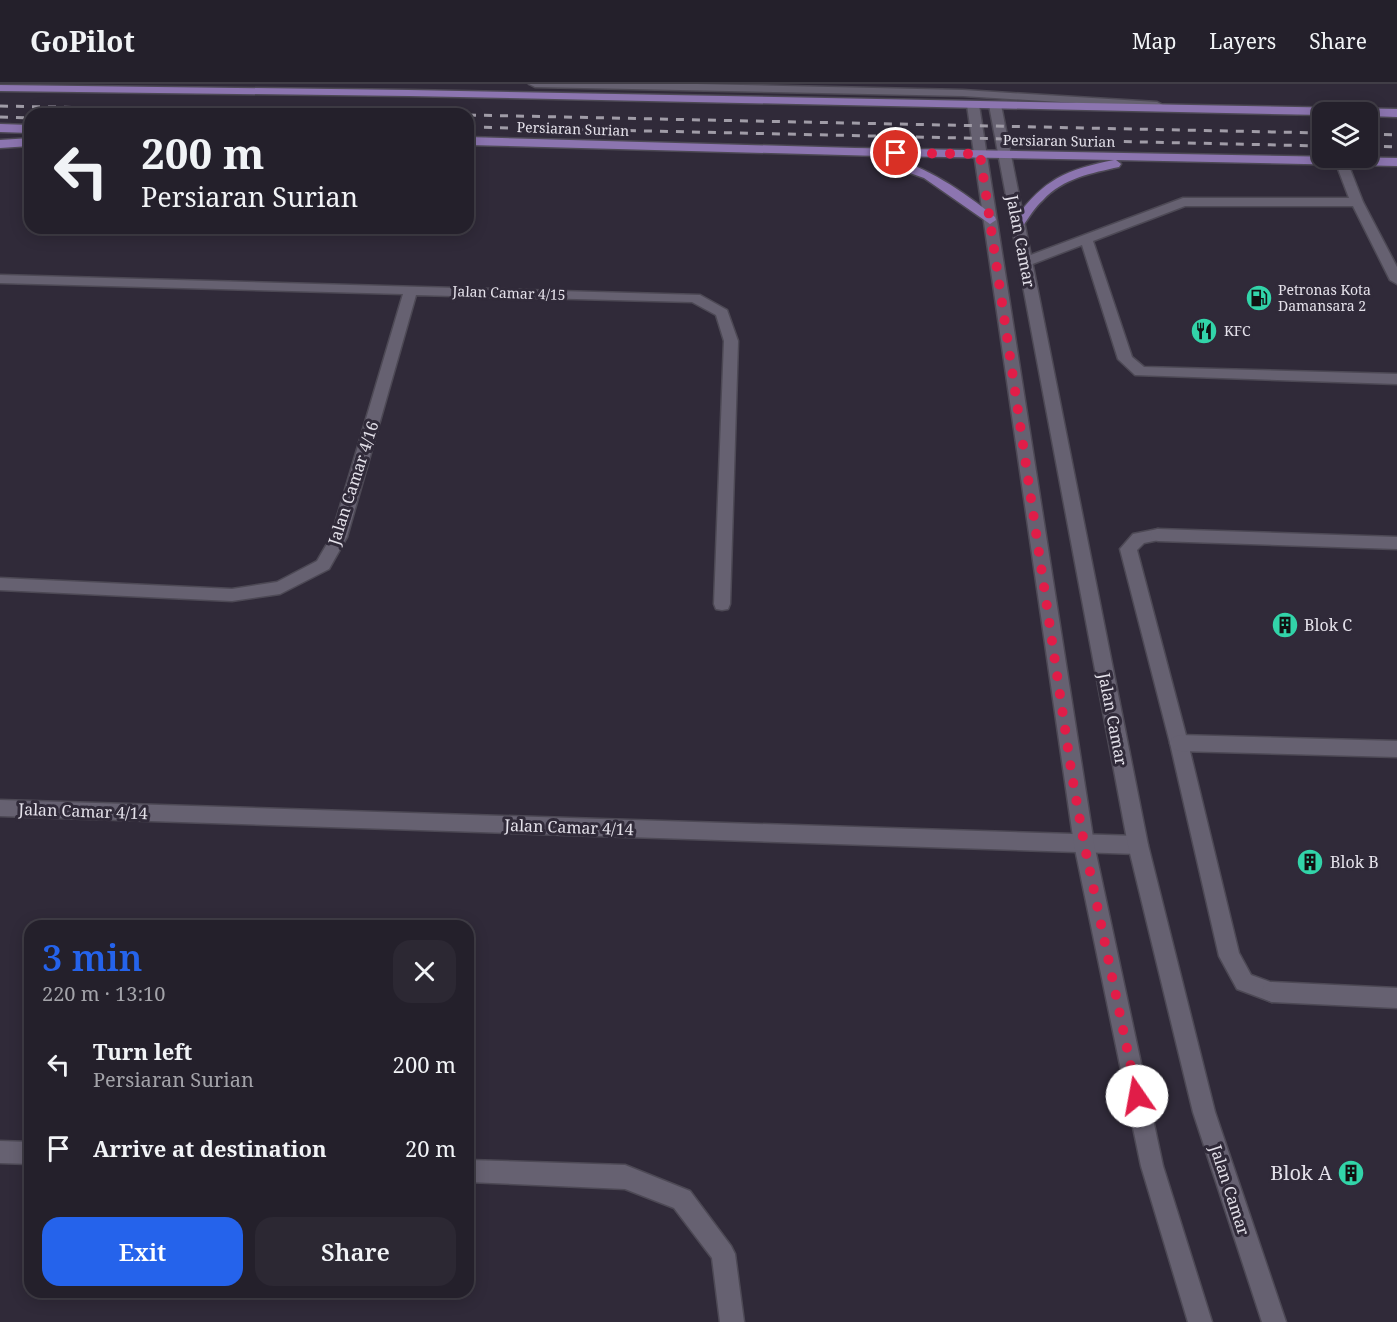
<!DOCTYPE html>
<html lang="en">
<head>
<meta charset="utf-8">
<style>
  :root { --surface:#24202b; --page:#2c2833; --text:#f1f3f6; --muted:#a3a3a9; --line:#413e47; --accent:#2563eb }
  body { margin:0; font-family:"Noto Serif",serif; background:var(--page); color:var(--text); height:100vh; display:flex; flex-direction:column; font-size:22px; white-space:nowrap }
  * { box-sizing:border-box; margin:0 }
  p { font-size:20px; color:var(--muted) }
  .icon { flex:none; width:33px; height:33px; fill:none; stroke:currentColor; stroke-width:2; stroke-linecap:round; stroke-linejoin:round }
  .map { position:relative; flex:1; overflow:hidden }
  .panel { position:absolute; left:24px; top:836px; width:450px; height:378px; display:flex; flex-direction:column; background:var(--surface); border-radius:18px; box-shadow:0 3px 15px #0003,0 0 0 2px var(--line) }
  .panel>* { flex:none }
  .top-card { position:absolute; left:24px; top:24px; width:450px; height:126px; border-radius:18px; box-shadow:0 3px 15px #0003,0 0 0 2px var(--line); background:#24202b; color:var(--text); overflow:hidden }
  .buttons { position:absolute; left:1312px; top:18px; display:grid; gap:12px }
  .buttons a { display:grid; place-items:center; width:66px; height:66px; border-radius:12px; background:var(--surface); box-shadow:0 3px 15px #0003,0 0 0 2px var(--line); font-size:30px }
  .pin { position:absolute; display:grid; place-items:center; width:51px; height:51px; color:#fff; margin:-26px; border:3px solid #fff; border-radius:50%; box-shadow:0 2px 6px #0007 }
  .me { position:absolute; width:66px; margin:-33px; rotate:348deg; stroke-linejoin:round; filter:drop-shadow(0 0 4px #0008) }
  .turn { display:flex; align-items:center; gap:21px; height:126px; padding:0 18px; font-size:27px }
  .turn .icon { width:78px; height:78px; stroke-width:2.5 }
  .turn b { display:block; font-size:42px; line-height:51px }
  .round { display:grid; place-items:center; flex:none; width:63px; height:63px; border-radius:18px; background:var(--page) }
  .head { display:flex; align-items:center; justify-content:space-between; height:102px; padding:0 18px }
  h1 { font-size:36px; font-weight:600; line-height:45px; color:var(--accent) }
  .primary-button { display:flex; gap:12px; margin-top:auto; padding:12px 18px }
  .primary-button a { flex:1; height:69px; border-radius:18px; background:var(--accent); color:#fff; font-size:24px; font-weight:600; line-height:69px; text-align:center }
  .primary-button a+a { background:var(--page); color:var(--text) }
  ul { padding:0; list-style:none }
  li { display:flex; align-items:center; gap:18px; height:84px; padding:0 18px }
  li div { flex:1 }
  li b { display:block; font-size:22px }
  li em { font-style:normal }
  header { display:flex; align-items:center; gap:36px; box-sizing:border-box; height:84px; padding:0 30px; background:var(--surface); border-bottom:2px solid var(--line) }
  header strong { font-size:28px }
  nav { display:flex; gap:33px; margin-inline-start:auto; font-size:21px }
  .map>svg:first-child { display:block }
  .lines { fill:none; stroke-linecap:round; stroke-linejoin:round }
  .service-casing { stroke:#4d4955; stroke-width:3 }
  .minor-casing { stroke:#4d4955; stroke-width:3 }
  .tertiary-casing { stroke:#4d4955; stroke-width:3 }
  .secondary-casing { stroke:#4d4955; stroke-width:3 }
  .primary-casing { stroke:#4d4955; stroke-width:3 }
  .service { fill:#666171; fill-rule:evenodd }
  .minor { fill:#666171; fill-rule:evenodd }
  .tertiary { fill:#666171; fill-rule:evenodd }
  .secondary { fill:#666171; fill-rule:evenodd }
  .primary { fill:#8c75b0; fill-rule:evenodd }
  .rail { stroke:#a09ca7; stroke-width:3; stroke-dasharray:8 8; stroke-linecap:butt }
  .route { stroke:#e11d48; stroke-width:10; stroke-dasharray:0 18 }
  .labels { text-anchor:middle; stroke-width:6; stroke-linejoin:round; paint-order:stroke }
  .far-street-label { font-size:14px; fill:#e4e1ea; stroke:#302a39 }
  .far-poi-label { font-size:14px; fill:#e4e1ea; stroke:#302a39; text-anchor:start }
  .street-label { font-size:16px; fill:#e4e1ea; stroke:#302a39 }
  .poi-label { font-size:16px; fill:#e4e1ea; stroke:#302a39; text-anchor:start }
  .near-poi-label { font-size:20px; fill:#e4e1ea; stroke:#302a39; text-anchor:end }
</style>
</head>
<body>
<header>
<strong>GoPilot</strong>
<nav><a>Map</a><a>Layers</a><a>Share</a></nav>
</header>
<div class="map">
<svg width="1397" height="1238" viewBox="0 0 1397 1238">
  <rect width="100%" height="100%" fill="#302a39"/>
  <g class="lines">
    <defs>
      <g id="service">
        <path d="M1337,74H1345L1347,77L1363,118L1397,183V200L1390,196L1353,122H1185L1093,157L1132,273L1144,283L1397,290V300L1135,291L1118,275L1082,161L1030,181H1020L1018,178L1020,175L1183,114H1349L1335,77Z"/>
        <path d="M1158,445L1164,447L1166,451L1164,455L1144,459L1137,466L1188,659L1239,869L1251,891L1279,901L1283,908L1279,915L1272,918L1237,905L1219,872L1170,659L1120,465L1133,450Z"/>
      </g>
      <g id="minor">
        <path d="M0,191L700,211L727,226L738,257L730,520L728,525L722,526L716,525L714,520L724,257L716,231L692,218L416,211L347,453L329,485L280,510L232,517L0,506V494L232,505L277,498L317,477L331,453L403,210L0,199Z"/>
        <path d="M1158,445L1397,453V465L1158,457L1152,455L1150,451L1152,447Z"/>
        <path d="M1179,651L1397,657V673L1179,667L1172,664L1170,659L1172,654Z"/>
        <path d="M0,716L1138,752L1145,755L1148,761L1145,767L1138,770L0,732Z"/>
        <path d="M1272,898L1397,904V924L1272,918L1265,915L1261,908L1265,901Z"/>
        <path d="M0,1057L30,1058V1080L0,1079Z"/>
        <path d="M468,1076L625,1081L690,1107L731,1162L735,1170L744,1238H720L712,1174L674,1124L625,1105L468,1098Z"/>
      </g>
      <g id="tertiary">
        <path d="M973,18L979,21L1094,760L1163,1082L1212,1238H1188L1141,1082L1074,760L967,21Z"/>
        <path d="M995,18L1001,21L1148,761L1215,1028L1286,1238H1262L1193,1028L1128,761L989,21Z"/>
      </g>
      <path id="secondary" d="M529,0H698L963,6L1157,18L1163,21L1157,24L963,12L535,3Z"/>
      <g id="primary">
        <path d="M0,1L409,6L1397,25V33L1368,32V28H1323V31L409,12L0,7Z"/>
        <path d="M0,40L30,41V49L0,48Z"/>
        <path d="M468,53L855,64L1397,74V82L1116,76L1121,80L1119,83C1092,89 1063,94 1043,116C1035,123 1029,133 1023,142L1018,143L1012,139C1042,97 1063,86 1114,76L887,72C929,84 961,106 995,133L996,136L990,140L924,94L879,78L877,75L880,72L468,61Z"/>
        <path d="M30,54V62L0,64V56Z"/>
      </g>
    </defs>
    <use href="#service" class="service-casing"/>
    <use href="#minor" class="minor-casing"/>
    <use href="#tertiary" class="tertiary-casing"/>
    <use href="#secondary" class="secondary-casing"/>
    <use href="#primary" class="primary-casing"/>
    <use href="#service" class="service"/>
    <use href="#minor" class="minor"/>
    <use href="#tertiary" class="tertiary"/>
    <use href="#secondary" class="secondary"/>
    <use href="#primary" class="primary"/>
    <g class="rail">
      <path d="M0,22L405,30"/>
      <path d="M468,31L1323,49"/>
      <path d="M0,33L30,34"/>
      <path d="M468,43L1323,62"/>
      <path d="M1368,50L1397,51"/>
      <path d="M1368,62L1397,63"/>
    </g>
  </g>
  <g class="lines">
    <path class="route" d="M896,69L980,70L1072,692L1084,759L1137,1012"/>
  </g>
  <defs>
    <symbol id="fuel-disc" viewBox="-11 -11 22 22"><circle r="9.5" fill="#32d4a9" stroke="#302a39"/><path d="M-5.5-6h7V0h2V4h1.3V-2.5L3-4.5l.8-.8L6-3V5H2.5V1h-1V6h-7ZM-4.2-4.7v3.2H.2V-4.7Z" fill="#111"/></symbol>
    <symbol id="restaurant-disc" viewBox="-11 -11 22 22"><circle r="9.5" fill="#32d4a9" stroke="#302a39"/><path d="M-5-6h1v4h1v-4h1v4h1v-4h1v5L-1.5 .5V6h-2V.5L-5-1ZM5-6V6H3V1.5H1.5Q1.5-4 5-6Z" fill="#111"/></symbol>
    <symbol id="building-disc" viewBox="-11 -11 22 22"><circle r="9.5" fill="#32d4a9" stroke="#302a39"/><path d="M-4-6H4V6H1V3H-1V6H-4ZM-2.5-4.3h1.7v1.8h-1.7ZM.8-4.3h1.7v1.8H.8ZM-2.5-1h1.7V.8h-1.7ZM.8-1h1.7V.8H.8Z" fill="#111"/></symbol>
  </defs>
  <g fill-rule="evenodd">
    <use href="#fuel-disc" x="1244" y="199" width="30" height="30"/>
    <use href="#restaurant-disc" x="1189" y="232" width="30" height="30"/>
    <use href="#building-disc" x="1270" y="526" width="30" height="30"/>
    <use href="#building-disc" x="1295" y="763" width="30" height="30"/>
    <use href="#building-disc" x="1336" y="1074" width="30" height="30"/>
  </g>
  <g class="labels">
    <g class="far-street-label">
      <text transform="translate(573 45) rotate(2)" y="5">Persiaran Surian</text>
      <text transform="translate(1059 57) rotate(1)" y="5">Persiaran Surian</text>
      <text transform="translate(509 209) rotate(2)" y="5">Jalan Camar 4/15</text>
    </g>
    <g class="far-poi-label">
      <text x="1278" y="211">Petronas Kota<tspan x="1278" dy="16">Damansara 2</tspan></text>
      <text x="1224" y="252">KFC</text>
    </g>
    <g class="street-label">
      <text transform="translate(1021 157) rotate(79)" y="6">Jalan Camar</text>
      <text transform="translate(353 399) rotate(-72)" y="6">Jalan Camar 4/16</text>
      <text transform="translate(1113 635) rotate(79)" y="6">Jalan Camar</text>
      <text transform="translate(83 727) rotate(2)" y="6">Jalan Camar 4/14</text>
      <text transform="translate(569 743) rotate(2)" y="6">Jalan Camar 4/14</text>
      <text transform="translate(1230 1106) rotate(72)" y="6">Jalan Camar</text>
    </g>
    <g class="poi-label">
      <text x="1304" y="547">Blok C</text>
      <text x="1330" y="784">Blok B</text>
    </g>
    <g class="near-poi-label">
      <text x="1332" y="1096">Blok A</text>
    </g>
  </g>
</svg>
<div class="buttons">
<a><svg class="icon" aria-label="layers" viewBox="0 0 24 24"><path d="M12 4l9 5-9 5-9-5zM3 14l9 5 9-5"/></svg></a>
</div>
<div class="pin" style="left:896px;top:69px;background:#d93025"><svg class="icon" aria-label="arrive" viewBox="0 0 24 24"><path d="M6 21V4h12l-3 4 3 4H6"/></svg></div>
<svg class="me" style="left:1137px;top:1012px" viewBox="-20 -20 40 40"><circle r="19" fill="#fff"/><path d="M0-13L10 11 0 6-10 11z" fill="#e11d48"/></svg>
<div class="top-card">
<div class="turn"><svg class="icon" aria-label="left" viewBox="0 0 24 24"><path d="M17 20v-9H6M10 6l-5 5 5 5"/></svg><div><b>200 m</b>Persiaran Surian</div></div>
</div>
<section class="panel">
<div class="head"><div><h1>3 min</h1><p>220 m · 13:10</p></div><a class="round"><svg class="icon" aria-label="close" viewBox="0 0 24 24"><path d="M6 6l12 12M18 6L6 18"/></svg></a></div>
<ul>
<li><svg class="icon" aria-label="left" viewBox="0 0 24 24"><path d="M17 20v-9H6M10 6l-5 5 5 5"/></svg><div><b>Turn left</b><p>Persiaran Surian</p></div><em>200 m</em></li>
<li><svg class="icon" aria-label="arrive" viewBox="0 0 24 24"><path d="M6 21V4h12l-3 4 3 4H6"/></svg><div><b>Arrive at destination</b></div><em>20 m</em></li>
</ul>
<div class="primary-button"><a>Exit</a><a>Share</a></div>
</section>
</div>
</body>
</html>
